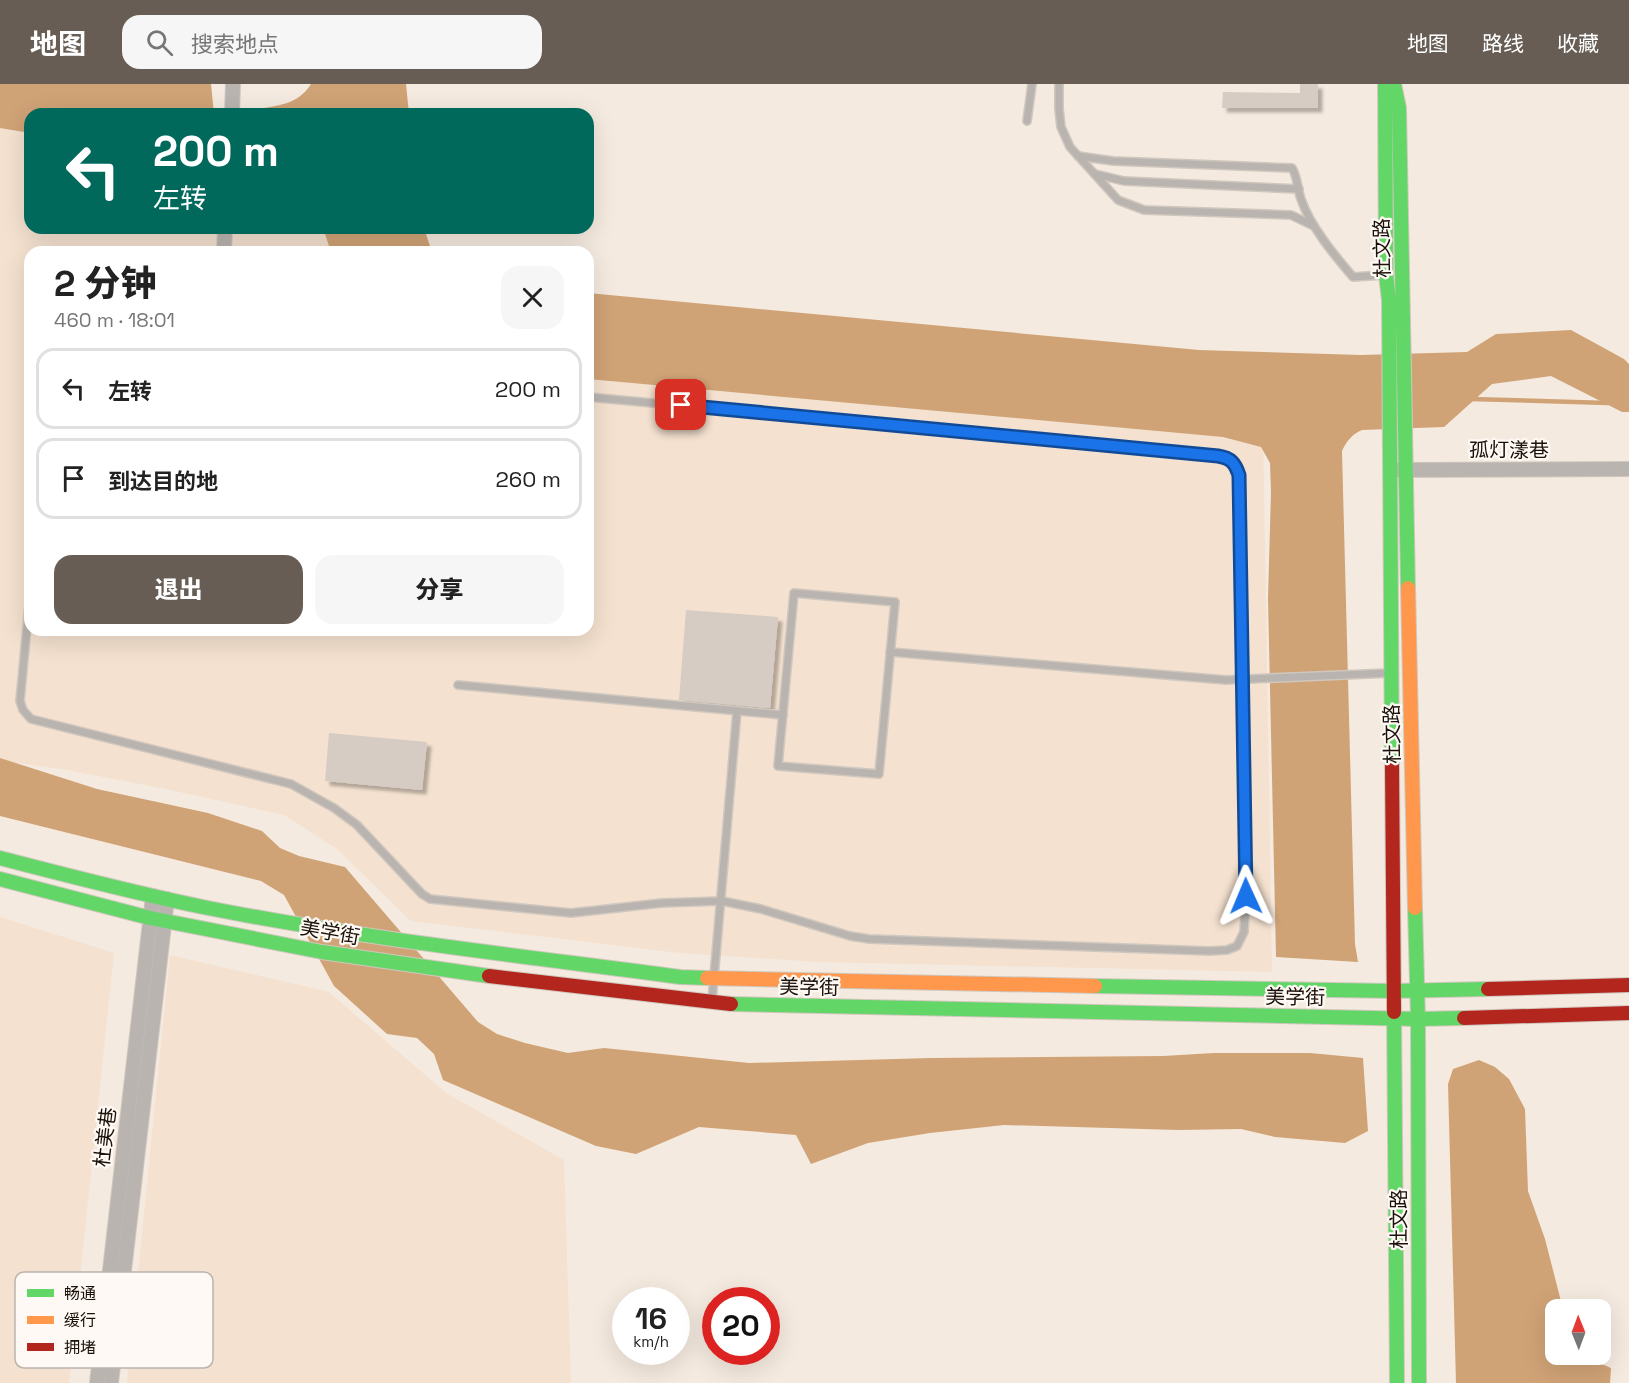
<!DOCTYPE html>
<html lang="zh">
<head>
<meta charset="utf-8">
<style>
  :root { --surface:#fff; --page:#f6f6f6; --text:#222; --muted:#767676; --line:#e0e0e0; --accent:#675d54 }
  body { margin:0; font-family:"Space Grotesk","Noto Sans SC",sans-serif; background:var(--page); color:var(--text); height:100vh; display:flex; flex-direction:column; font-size:22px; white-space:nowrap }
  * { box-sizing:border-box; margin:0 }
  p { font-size:20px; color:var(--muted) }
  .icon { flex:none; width:33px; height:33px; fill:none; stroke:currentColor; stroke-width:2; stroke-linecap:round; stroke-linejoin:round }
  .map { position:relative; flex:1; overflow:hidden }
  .drawer { position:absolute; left:24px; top:162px; width:570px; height:390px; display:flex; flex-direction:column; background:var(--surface); border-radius:18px; box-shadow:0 6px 24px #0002 }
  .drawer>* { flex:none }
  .hud { position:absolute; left:24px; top:24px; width:570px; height:126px; border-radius:18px; box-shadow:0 6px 24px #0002; background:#00695c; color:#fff; overflow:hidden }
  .needle { width:39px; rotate:359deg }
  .tools { position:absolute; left:1545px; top:1215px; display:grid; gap:12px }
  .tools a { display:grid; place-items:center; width:66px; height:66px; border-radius:12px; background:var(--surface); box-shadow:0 6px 24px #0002; font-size:30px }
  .speed { position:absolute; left:612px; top:1203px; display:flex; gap:12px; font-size:30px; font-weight:700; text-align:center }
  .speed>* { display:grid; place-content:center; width:78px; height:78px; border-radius:50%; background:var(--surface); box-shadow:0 6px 24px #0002; line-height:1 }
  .speed small { font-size:15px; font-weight:400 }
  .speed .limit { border:9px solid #d22; background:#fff; color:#111 }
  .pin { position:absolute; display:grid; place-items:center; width:51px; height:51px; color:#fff; margin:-26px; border-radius:12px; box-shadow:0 3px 9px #0006 }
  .me { position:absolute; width:66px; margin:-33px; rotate:359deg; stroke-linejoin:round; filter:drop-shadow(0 0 4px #0008) }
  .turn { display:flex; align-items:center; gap:21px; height:126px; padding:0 30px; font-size:27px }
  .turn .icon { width:78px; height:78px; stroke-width:2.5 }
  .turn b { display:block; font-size:42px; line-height:51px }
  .round { display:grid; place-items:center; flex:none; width:63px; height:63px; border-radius:18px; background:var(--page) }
  .overview { display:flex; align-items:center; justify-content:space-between; height:102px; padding:0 30px }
  h1 { font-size:36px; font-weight:800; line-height:45px }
  .primary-button { display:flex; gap:12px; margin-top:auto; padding:12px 30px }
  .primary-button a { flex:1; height:69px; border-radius:18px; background:var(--accent); color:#fff; font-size:24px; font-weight:800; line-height:69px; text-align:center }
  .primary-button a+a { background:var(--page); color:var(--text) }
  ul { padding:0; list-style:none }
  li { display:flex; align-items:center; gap:18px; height:81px; margin:0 12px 9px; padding:0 18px; border:3px solid var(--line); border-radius:18px }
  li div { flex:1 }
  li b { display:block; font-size:22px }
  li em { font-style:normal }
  header { display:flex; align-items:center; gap:36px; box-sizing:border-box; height:84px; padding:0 30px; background:var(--accent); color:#fff }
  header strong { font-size:28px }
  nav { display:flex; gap:33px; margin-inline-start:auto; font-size:21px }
  .search { width:420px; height:54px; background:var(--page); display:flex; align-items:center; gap:15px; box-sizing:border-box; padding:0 21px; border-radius:18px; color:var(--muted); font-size:22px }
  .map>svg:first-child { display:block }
  .built { fill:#f4e1cf }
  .water { fill:#d0a376 }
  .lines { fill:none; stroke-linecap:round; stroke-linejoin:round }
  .stream { stroke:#d0a376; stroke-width:4.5 }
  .building { fill:#d6ccc3; filter:url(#shadow) }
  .lane-casing { stroke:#d0c7be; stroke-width:10 }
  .street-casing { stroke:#d0c7be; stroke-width:16 }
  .fast-casing { stroke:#d0c7be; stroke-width:16 }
  .slow-casing { stroke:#d0c7be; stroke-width:16 }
  .jam-casing { stroke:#d0c7be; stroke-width:16 }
  .lane { stroke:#b9b4af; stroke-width:7 }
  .street { stroke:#b9b4af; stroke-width:14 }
  .fast { stroke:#63d668; stroke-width:14 }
  .slow { stroke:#ff974d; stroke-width:14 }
  .jam { stroke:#b3261e; stroke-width:14 }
  .route-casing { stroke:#114b97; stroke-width:15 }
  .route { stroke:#1a73e8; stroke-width:10 }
  .labels { text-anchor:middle; stroke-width:4.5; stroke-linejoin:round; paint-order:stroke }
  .street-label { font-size:20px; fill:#1a1109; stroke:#fef9f4 }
  .key { fill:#fef9f4; stroke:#bab3ae; stroke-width:1.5 }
  .key-label { font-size:16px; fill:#1a1109 }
</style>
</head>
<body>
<header>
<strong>地图</strong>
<div class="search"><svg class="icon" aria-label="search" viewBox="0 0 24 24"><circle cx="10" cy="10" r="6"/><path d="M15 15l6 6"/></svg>搜索地点</div>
<nav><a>地图</a><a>路线</a><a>收藏</a></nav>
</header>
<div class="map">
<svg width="1629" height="1299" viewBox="0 0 1629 1299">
  <defs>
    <filter id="shadow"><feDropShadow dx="4.5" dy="4.5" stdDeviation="1.5" flood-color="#0004"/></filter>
  </defs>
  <rect width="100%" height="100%" fill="#f5eadf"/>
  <g class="built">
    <path d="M0,22L30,30V144H338L346,168H30V546H588V288L1263,346L1272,888L818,878L680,869L411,837L337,765L284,731L166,705L62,685L10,678L0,675Z"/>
    <path d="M0,833L114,869L69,1299H0Z"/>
    <path d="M170,871L329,908L446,1009L564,1076L571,1299H127Z"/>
  </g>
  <g class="water">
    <path d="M0,0H211L214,30H30V49L0,44Z"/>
    <path d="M311,0H406L409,30H252L255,25C277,22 298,21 311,0Z"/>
    <path d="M323,144H424L432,168H331Z"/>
    <path d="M588,209L1199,266L1361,271L1467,268L1496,250L1571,246L1624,275L1629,280V328H1622L1551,292L1492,300L1444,343L1362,346C1352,350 1346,358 1342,367L1355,860L1358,878L1276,873L1268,515L1271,408L1270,379L1261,363L1223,353L588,295Z"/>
    <path d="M0,674L97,705L208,729L262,747L280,764L299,772L345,783L478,938L497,950L525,959L568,969L604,964L749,979L930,974L1163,972L1214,969H1310L1363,974L1368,1047L1345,1059L1275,1053L1241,1045L1178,1046L1004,1041L930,1049L868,1059L811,1080L796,1051L699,1043L636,1070L596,1062L443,996L434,970L417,954L387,950L334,902L284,811L261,797L0,732Z"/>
    <path d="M1479,976L1495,983L1509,995L1525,1025L1528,1107L1545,1155L1563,1225L1556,1226V1270L1581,1271L1611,1284L1610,1299H1456L1448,1000L1453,985Z"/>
  </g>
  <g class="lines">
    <path class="stream" d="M1470,315L1608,319"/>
  </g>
  <g class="building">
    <path d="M1300,0H1318V24H1222L1223,8L1300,9Z"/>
    <path d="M686,526L778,533L770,624L679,616Z"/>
    <path d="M329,649L427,658L422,706L325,697Z"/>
  </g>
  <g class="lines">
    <defs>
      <g id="lane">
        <path d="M1059,0V25L1061,43L1070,63L1118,116L1144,126L1291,131L1314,142"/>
        <path d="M1027,37L1032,0"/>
        <path d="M1078,72L1113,77L1292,84C1298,94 1297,104 1301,115C1310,142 1335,172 1353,193L1383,191"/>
        <path d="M1095,90L1124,97L1299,105"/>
        <path d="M794,509L895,518L879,690L778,682Z"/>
        <path d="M30,511L20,617L23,626L31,635L291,700L334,724L357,741L422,810L430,815L571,829L662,819L722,817L761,825L850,852L869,855L1209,867L1227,866L1237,862L1244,848L1246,812L1239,391C1234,379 1231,374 1218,372L588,313"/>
        <path d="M890,568L1226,596L1390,589"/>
        <path d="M458,601L783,631"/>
        <path d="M712,916L737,627"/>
      </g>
      <g id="street">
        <path d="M232,30L233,0"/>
        <path d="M224,168L225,144"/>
        <path d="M1397,386L1629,385"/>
        <path d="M97,1299L153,812"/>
        <path d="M111,1299L167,815"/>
      </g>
      <g id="fast">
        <path d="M1385,0L1386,191L1389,216L1392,682"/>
        <path d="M1394,0L1399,24L1408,504"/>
        <path d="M0,774C69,792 138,810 208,824C364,855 523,872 680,893L707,894"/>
        <path d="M0,795L150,834L322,868L489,892"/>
        <path d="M1415,824L1418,935L1419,1299"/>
        <path d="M1095,902L1393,907L1488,905"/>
        <path d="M731,920L1418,935L1464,934"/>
        <path d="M1394,928L1397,1299"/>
      </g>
      <g id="slow">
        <path d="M1408,504L1415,824"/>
        <path d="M707,894L1095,902"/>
      </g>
      <g id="jam">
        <path d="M1392,682L1394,928"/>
        <path d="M489,892L731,920"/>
        <path d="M1488,905L1629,901"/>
        <path d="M1464,934L1629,929"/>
      </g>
    </defs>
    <use href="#lane" class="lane-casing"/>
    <use href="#street" class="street-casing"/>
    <use href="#fast" class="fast-casing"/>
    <use href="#slow" class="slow-casing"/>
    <use href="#jam" class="jam-casing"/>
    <use href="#lane" class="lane"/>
    <use href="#street" class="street"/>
    <use href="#fast" class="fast"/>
    <use href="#slow" class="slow"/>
    <use href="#jam" class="jam"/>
  </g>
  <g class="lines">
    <defs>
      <path id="route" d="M681,321L1218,372C1231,374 1235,379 1239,391L1246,812"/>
    </defs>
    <use href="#route" class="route-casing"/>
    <use href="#route" class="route"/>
  </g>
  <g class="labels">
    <g class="street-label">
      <text transform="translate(1382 164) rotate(-91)" y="7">杜文路</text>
      <text x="1509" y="373">孤灯漾巷</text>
      <text transform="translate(1392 650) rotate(-91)" y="7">杜文路</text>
      <text transform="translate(330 848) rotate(10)" y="7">美学街</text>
      <text transform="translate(809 903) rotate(1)" y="7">美学街</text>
      <text transform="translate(1295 913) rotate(1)" y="7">美学街</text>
      <text transform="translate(105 1053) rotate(-83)" y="7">杜美巷</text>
      <text transform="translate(1399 1135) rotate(-90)" y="7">杜文路</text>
    </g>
  </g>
  <rect x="15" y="1188" width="198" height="96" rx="9" class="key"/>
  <rect x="27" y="1205" width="27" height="8" fill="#63d668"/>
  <rect x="27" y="1232" width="27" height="8" fill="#ff974d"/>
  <rect x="27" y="1259" width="27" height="8" fill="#b3261e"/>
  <g class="key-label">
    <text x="64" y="1215">畅通</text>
    <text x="64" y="1242">缓行</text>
    <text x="64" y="1269">拥堵</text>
  </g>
</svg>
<div class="tools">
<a><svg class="needle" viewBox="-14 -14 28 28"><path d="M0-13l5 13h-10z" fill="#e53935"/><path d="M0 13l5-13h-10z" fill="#767676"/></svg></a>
</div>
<div class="speed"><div>16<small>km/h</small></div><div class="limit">20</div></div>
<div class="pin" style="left:681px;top:321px;background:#d93025"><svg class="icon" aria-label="arrive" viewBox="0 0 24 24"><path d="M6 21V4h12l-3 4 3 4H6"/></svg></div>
<svg class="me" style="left:1246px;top:812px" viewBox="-20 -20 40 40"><path d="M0-17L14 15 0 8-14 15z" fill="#1a73e8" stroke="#fff" stroke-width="4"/></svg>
<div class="hud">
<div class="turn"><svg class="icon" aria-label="left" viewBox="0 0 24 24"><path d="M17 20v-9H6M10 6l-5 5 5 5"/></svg><div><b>200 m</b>左转</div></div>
</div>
<section class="drawer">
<div class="overview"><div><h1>2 分钟</h1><p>460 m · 18:01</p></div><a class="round"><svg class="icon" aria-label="close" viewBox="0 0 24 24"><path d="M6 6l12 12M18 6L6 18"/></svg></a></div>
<ul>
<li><svg class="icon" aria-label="left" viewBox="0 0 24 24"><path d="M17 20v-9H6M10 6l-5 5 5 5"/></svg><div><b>左转</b></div><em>200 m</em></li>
<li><svg class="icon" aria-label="arrive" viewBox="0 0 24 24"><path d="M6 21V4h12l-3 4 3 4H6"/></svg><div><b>到达目的地</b></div><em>260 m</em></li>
</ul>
<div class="primary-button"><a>退出</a><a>分享</a></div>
</section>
</div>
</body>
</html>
